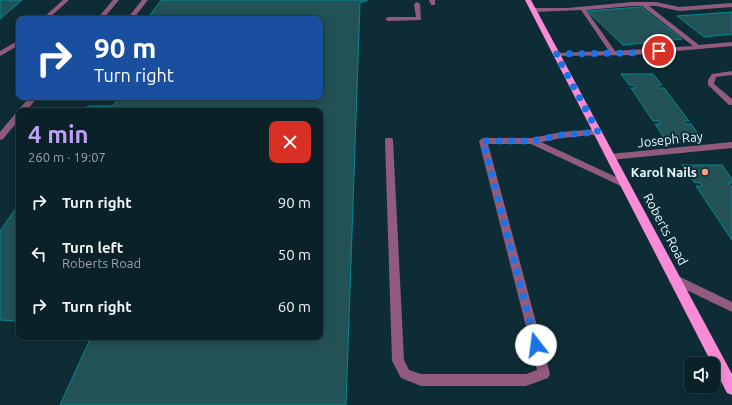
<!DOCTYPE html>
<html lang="en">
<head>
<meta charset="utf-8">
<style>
  :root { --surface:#0a2128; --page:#132930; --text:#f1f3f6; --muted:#99a3a8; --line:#2a3e45; --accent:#bca0f2 }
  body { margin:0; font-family:Ubuntu,sans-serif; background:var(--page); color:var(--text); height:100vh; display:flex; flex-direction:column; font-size:15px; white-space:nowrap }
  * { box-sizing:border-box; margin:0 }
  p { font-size:13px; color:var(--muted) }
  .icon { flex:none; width:22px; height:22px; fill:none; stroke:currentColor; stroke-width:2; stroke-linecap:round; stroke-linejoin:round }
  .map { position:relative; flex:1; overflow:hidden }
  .sheet { position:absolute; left:16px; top:108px; width:307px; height:232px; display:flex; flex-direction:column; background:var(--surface); border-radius:8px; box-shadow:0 2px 10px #0003,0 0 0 1px var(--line) }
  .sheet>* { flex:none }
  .top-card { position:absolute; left:16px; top:16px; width:307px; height:84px; border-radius:8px; box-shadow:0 2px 10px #0003,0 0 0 1px var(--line); background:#1a4fa0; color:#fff; overflow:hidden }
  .controls { position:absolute; left:684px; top:357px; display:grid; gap:8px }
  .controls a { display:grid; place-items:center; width:36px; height:36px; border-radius:8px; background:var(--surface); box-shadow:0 2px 10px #0003,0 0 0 1px var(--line); font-size:20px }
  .pin { position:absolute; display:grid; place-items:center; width:34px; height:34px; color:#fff; margin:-17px; border:2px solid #fff; border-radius:50%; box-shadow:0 1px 4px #0007 }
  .me { position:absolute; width:44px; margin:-22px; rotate:345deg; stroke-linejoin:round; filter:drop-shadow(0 0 3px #0008) }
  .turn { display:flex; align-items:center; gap:14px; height:84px; padding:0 12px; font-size:18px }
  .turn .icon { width:52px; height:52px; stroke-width:2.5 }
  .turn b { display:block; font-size:28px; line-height:34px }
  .round { display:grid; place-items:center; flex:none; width:42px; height:42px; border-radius:8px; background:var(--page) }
  .head { display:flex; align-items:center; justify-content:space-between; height:68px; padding:0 12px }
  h1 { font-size:24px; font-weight:600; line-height:30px; color:var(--accent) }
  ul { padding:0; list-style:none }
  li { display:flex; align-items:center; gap:12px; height:52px; padding:0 12px }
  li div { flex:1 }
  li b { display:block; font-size:15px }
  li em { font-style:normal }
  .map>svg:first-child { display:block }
  .building { fill:#225255; stroke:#008b92 }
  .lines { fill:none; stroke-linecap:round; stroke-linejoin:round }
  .service { fill:#915b7e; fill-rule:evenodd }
  .primary { fill:#fa8bd6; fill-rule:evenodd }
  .route { stroke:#1a73e8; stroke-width:7; stroke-dasharray:0 12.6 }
  .poi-dot { fill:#f3a081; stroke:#0e2c35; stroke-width:1.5 }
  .labels { text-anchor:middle; stroke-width:4; stroke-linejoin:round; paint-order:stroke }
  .street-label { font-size:13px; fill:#e4f6fb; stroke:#0e2c35 }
  .poi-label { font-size:13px; font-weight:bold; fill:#e4f6fb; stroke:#0e2c35; text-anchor:end }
</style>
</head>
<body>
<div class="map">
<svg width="732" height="405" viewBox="0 0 732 405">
  <rect width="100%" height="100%" fill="#0e2c35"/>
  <g class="building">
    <path d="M0,0H22L0,19Z"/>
    <path d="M161,0H368L360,3L346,405H60L91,337H320V111H84L88,106H113L119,97H320V19H147Z"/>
    <path d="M641,7L682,39L623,45L587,11Z"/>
    <path d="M732,12V34L704,37L677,16Z"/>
    <path d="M621,74H653L662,85H657L659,88H664L689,121H683L685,124H691L702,139H665L655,124H661L659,121H653L631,88H636L634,85H629Z"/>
    <path d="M682,165H722L732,179V183H728L732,187V240L696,186H703L700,183L694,182Z"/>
    <path d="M19,204V321L0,320V231Z"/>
  </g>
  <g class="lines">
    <g class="service">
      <path d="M63,0H69L48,19H42Z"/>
      <path d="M113,0H119L103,19H97Z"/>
      <path d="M142,0H148L133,19H127Z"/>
      <path d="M429,0H435V5H431Z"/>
      <path d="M417,2L420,4L421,20L388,21L385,19L388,17H416L414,4Z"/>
      <path d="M632,2H656L679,7L732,3V7L679,11L656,6H649L699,45L732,42V46L633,55L556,56L553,54L554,53L609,51L581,10L534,12L531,10L534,8H567ZM632,6H642L693,46L615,51L586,10Z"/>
      <path d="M19,40V45L0,56V51Z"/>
      <path d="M732,71V75L716,77L714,84L732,99V105H729L708,85V80L712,74Z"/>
      <path d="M30,97H38L26,111L19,112V109Z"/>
      <path d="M16,113H19V120L3,139L0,140V132Z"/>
      <path d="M598,129L601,130L602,132L601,134L562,138L541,142L629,183L630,185L629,187H623L531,144H488L550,374L548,378L526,386H421L401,378L392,361L385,140L386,138H392L393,140L404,360L409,370L421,374H526L537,370L479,141L483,138H532L562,132Z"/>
      <path d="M732,142V148L610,160L606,157L610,154Z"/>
      <path d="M674,274L732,302V312L670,282L669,279L670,276Z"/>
    </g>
    <path class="primary" d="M525,0H531L732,374V395L727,393Z"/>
  </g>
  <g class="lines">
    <path class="route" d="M536,345L483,141H532L562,135L598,132L556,54L633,53L659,51"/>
  </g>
  <circle class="poi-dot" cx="705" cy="172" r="4"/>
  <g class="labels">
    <g class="street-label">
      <text transform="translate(670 139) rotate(-6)" y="5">Joseph Ray</text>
      <text transform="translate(666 229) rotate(62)" y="5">Roberts Road</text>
    </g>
    <g class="poi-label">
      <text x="697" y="177">Karol Nails</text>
    </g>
  </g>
</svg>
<div class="controls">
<a><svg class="icon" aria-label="sound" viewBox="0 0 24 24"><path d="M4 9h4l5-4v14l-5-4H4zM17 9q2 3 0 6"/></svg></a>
</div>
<div class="pin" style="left:659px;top:51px;background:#d93025"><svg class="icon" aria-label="arrive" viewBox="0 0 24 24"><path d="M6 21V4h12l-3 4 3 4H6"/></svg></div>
<svg class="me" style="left:536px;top:345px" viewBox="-20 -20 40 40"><circle r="19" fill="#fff"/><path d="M0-13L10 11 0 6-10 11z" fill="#1a73e8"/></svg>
<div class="top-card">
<div class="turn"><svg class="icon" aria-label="right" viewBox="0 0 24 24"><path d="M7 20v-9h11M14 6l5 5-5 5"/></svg><div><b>90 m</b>Turn right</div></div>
</div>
<section class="sheet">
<div class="head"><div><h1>4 min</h1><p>260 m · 19:07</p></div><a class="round" style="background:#d93025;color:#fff"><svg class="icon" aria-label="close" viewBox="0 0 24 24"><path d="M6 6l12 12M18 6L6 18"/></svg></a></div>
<ul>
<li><svg class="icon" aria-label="right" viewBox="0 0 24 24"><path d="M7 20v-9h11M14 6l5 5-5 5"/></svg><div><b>Turn right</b></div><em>90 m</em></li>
<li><svg class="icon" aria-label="left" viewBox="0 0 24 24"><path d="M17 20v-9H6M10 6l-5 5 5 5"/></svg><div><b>Turn left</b><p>Roberts Road</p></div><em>50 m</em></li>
<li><svg class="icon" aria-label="right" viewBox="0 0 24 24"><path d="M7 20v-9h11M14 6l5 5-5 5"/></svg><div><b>Turn right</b></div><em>60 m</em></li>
</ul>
</section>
</div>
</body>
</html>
